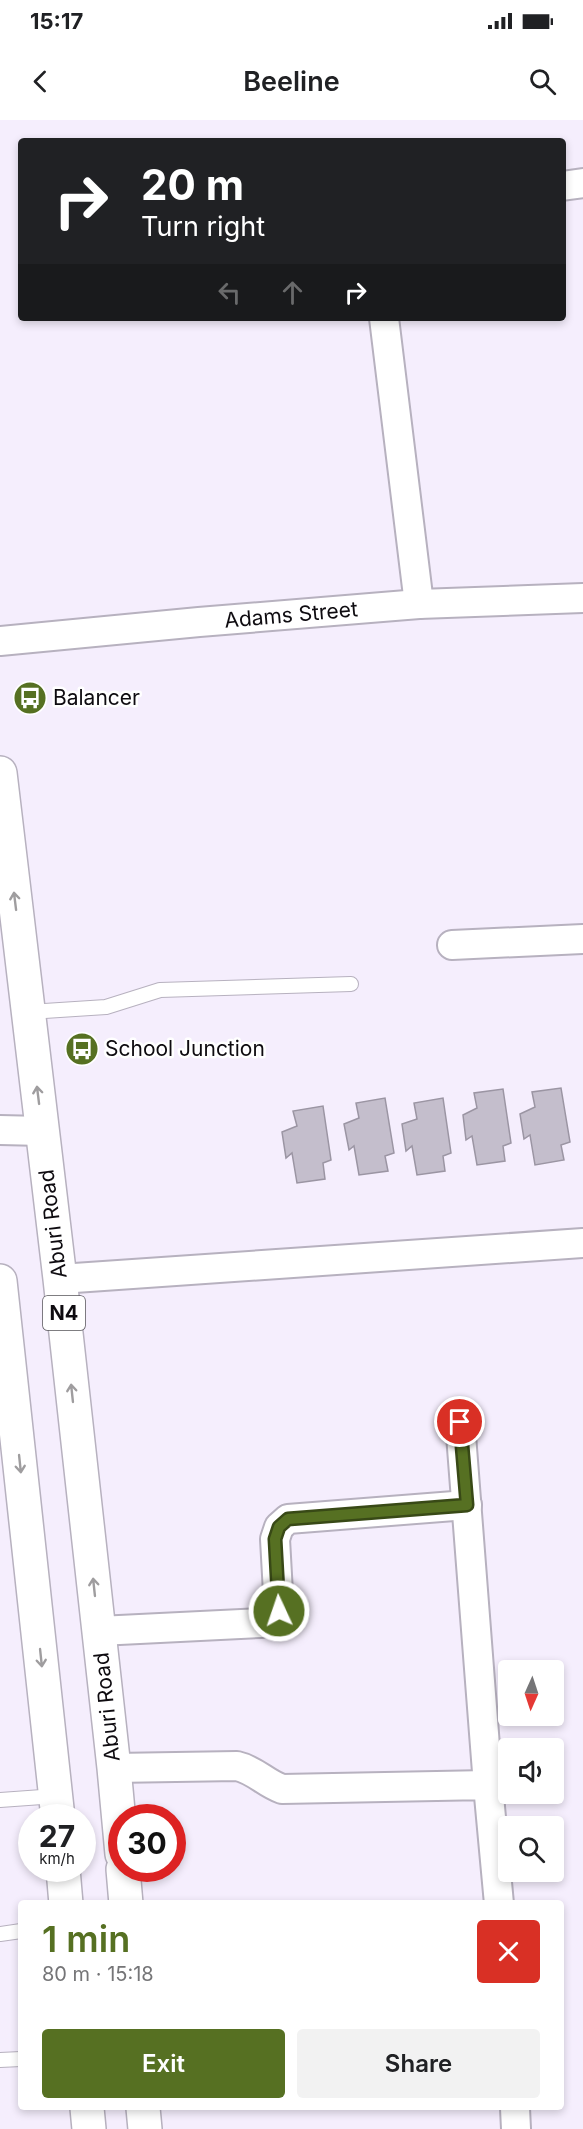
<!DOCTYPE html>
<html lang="en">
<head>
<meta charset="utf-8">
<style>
  :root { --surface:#fff; --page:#f2f2f2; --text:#202124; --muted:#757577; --accent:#567022 }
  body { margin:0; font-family:Inter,sans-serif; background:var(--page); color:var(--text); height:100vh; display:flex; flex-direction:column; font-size:22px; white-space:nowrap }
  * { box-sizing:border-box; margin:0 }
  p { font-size:20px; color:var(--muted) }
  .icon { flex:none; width:33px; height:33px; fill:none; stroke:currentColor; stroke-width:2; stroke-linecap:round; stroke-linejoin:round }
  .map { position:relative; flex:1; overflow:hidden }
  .details { position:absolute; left:18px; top:1780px; width:546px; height:210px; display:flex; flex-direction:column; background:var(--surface); border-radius:6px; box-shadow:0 3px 9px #0003 }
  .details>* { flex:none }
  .banner { position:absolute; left:18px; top:18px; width:548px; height:183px; border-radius:6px; box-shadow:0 3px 9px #0003; background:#202124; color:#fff; overflow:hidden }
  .needle { width:39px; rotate:183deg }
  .tools { position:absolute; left:498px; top:1540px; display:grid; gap:12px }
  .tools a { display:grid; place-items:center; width:66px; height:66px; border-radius:6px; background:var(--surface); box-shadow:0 3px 9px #0003; font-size:30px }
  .speed { position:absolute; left:18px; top:1684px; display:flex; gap:12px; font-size:30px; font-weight:700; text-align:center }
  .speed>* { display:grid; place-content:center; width:78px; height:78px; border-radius:50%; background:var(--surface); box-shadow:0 3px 9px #0003; line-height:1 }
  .speed small { font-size:15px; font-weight:400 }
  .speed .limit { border:9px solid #d22; background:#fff; color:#111 }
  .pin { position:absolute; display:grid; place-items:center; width:51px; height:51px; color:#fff; margin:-26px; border:3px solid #fff; border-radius:50%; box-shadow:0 2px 6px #0007 }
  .me { position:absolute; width:66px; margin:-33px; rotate:357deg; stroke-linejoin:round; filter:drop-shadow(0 0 4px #0008) }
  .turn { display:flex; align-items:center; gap:21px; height:126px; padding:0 24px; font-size:27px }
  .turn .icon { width:78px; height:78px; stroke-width:2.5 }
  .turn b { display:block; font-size:42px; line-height:51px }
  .lanes { display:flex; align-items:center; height:57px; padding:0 24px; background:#0003; justify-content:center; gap:30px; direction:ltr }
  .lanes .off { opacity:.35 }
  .round { display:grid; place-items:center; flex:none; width:63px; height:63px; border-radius:6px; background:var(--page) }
  .head { display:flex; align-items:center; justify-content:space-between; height:102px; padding:0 24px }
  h1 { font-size:36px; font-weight:600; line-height:45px; color:var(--accent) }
  .primary-button { display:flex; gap:12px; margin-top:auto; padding:12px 24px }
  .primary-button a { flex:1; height:69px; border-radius:6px; background:var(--accent); color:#fff; font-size:24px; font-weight:600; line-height:69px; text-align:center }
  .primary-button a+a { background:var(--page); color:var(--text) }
  .status { display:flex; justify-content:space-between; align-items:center; height:42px; padding:0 30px; background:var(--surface); direction:ltr }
  .status svg { height:16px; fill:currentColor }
  header { display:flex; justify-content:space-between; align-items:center; height:78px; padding:0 24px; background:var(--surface); font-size:27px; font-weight:600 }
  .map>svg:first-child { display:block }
  .building { fill:#c4becc; stroke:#9b95a3; stroke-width:1.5 }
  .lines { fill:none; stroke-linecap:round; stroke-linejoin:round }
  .service-casing { stroke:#b7b1bf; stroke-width:16 }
  .minor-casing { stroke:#b7b1bf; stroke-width:32 }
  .trunk-casing { stroke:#b7b1bf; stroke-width:36 }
  .service { stroke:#fff; stroke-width:14 }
  .minor { stroke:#fff; stroke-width:28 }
  .trunk { stroke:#fff; stroke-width:33 }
  .oneway { stroke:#9f9d9f }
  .route-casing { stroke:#384916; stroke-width:15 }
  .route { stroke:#567022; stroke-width:10 }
  .labels { text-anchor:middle; stroke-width:5; stroke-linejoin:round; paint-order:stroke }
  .shield { fill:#fff; stroke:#565458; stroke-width:1.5 }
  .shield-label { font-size:20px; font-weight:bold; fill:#0e0b10 }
  .street-label { font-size:21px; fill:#0e0b10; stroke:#fff }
  .poi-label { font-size:21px; fill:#0e0b10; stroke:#fff; text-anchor:start }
</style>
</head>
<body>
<div class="status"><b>15:17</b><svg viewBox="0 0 49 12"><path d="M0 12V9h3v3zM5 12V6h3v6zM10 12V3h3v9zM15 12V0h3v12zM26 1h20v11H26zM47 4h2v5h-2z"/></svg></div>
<header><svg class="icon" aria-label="back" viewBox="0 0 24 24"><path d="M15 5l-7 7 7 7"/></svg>Beeline<svg class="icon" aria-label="search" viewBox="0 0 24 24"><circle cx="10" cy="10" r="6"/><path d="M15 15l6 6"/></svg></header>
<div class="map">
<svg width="583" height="2009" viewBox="0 0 583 2009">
  <rect width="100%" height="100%" fill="#f5eefd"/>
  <g class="building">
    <path d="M561,968L570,1022L561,1025L564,1040L535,1045L530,1015L524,1019L520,994L535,987L532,972Z"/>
    <path d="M503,969L511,1023L503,1026L505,1041L477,1045L472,1016L466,1020L463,995L477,988L474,973Z"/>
    <path d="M385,978L394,1033L385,1036L388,1051L359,1055L354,1026L349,1030L344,1004L359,998L356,983Z"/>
    <path d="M443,978L451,1033L443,1036L445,1051L417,1055L412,1026L406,1031L402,1004L417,999L414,983Z"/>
    <path d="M323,986L331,1040L323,1043L325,1059L297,1063L292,1033L286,1038L282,1012L297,1006L293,991Z"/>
  </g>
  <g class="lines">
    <defs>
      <g id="service">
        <path d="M29,892L106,887L160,870L351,864"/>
        <path d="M0,1680L56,1676"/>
        <path d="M0,1814L21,1811"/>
        <path d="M0,1940L21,1939"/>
      </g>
      <g id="minor">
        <path d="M562,66L583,63"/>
        <path d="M384,198L419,484"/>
        <path d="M0,521L199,502L419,484L583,478"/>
        <path d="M452,825L583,819"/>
        <path d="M0,1010L42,1011"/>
        <path d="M60,1159L583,1123"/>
        <path d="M460,1302L488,1665"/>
        <path d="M99,1511L261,1503L272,1499L279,1491L275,1419L279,1407L288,1399L467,1385"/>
        <path d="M114,1648L237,1646C255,1650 265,1663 282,1669L488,1665L499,1784"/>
        <path d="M515,1988L516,2009"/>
      </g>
      <g id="trunk">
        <path d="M0,653L60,1159L114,1648L122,1734"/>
        <path d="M0,1161L58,1698"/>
        <path d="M63,1749L66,1784"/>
        <path d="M123,1749L126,1784"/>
        <path d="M87,1988L89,2009"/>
        <path d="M143,1988L145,2009"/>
      </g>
    </defs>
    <use href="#service" class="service-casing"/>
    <use href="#minor" class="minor-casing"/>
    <use href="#trunk" class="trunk-casing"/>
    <use href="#service" class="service"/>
    <use href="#minor" class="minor"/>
    <use href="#trunk" class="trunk"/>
  </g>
  <defs><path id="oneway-shaft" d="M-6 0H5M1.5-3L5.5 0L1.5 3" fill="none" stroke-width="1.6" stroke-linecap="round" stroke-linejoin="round" transform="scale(1.5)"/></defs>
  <g class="oneway">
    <use href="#oneway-shaft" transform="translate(15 781) rotate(-97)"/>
    <use href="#oneway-shaft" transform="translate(38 975) rotate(-97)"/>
    <use href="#oneway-shaft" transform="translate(72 1273) rotate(-96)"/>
    <use href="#oneway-shaft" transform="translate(20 1344) rotate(84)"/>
    <use href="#oneway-shaft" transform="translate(94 1467) rotate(-96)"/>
    <use href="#oneway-shaft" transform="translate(41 1538) rotate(84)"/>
  </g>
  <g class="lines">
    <defs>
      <path id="route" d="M279,1491L275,1419L279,1407L288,1399L467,1385L460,1302"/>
    </defs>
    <use href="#route" class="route-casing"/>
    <use href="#route" class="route"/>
  </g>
  <defs>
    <symbol id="bus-disc" viewBox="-11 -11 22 22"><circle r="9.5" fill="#567022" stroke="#fff"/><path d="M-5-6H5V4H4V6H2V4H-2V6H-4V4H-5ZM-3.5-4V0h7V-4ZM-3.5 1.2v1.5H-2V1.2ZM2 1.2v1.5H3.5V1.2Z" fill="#fff"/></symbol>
  </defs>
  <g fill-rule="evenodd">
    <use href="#bus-disc" x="11" y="559" width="38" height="38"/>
    <use href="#bus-disc" x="63" y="910" width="38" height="38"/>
  </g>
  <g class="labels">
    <rect class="shield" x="43" y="1176" width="42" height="34" rx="4.5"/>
    <g class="shield-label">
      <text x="64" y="1200">N4</text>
    </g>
    <g class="street-label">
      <text transform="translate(291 495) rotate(-5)" y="7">Adams Street</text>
      <text transform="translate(53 1104) rotate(-97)" y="7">Aburi Road</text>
      <text transform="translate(107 1587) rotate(-96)" y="7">Aburi Road</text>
    </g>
    <g class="poi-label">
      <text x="53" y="585">Balancer</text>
      <text x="105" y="936">School Junction</text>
    </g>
  </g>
</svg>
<div class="tools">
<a><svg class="needle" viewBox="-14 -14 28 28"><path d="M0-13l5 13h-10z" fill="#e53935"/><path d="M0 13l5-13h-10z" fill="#757577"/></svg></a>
<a><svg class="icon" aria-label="sound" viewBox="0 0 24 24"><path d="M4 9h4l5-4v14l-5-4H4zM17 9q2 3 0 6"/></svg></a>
<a><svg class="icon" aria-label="search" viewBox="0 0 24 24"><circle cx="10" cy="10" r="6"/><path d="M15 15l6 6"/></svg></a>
</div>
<div class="speed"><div>27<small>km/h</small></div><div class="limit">30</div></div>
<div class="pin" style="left:460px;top:1302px;background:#d93025"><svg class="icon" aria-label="arrive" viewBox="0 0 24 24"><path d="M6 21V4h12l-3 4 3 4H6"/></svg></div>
<svg class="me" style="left:279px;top:1491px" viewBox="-20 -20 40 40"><circle r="17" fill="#567022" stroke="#fff" stroke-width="3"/><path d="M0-11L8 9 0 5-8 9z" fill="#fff"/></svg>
<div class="banner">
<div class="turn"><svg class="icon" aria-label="right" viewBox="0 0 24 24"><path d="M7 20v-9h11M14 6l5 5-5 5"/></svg><div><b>20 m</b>Turn right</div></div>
<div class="lanes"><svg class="icon off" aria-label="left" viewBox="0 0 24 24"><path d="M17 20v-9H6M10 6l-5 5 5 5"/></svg><svg class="icon off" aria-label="ahead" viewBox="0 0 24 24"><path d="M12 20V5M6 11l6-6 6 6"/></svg><svg class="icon" aria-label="right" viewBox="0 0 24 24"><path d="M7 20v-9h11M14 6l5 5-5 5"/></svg></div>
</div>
<section class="details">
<div class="head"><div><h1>1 min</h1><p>80 m · 15:18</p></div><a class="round" style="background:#d93025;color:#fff"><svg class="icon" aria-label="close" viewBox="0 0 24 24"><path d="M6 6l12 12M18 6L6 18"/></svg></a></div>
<div class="primary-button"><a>Exit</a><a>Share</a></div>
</section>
</div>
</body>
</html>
